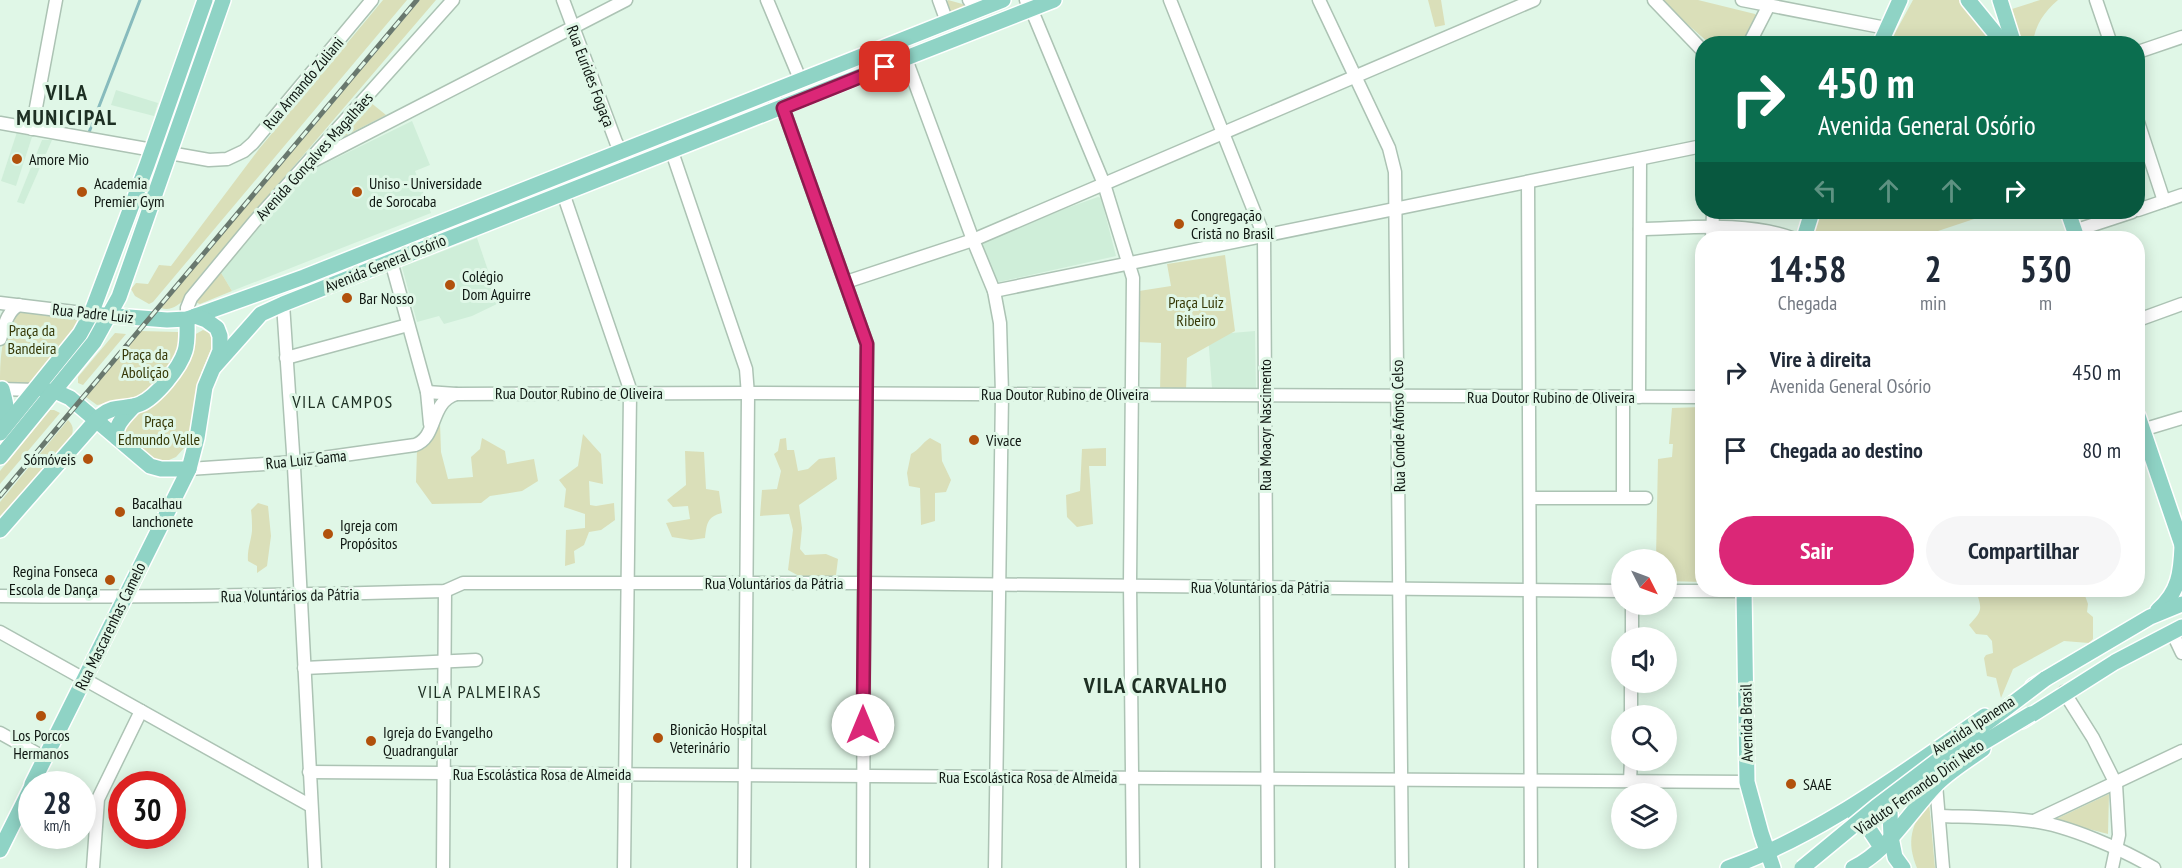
<!DOCTYPE html>
<html lang="pt">
<head>
<meta charset="utf-8">
<style>
  :root { --surface:#fff; --page:#f6f6f7; --text:#1f2937; --muted:#747a83; --accent:#db2777 }
  body { margin:0; font-family:"PT Sans Narrow",sans-serif; background:var(--page); color:var(--text); height:100vh; display:flex; flex-direction:column; font-size:22px; white-space:nowrap }
  * { box-sizing:border-box; margin:0 }
  p { font-size:20px; color:var(--muted) }
  .icon { flex:none; width:33px; height:33px; fill:none; stroke:currentColor; stroke-width:2; stroke-linecap:round; stroke-linejoin:round }
  .map { position:relative; flex:1; overflow:hidden }
  .drawer { position:absolute; left:1695px; top:231px; width:450px; height:366px; display:flex; flex-direction:column; background:var(--surface); border-radius:24px; box-shadow:0 3px 15px #0003 }
  .drawer>* { flex:none }
  .top-card { position:absolute; left:1695px; top:36px; width:450px; height:183px; border-radius:24px; box-shadow:0 3px 15px #0003; background:#0b6e4f; color:#fff; overflow:hidden }
  .needle { width:39px; rotate:132deg }
  .buttons { position:absolute; left:1611px; top:549px; display:grid; gap:12px }
  .buttons a { display:grid; place-items:center; width:66px; height:66px; border-radius:50%; background:var(--surface); box-shadow:0 3px 15px #0003; font-size:30px }
  .speed { position:absolute; left:18px; top:771px; display:flex; gap:12px; font-size:30px; font-weight:700; text-align:center }
  .speed>* { display:grid; place-content:center; width:78px; height:78px; border-radius:50%; background:var(--surface); box-shadow:0 3px 15px #0003; line-height:1 }
  .speed small { font-size:15px; font-weight:400 }
  .speed .limit { border:9px solid #d22; background:#fff; color:#111 }
  .pin { position:absolute; display:grid; place-items:center; width:51px; height:51px; color:#fff; margin:-26px; border-radius:12px; box-shadow:0 3px 9px #0006 }
  .me { position:absolute; width:66px; margin:-33px; rotate:0deg; stroke-linejoin:round; filter:drop-shadow(0 0 4px #0008) }
  .turn { display:flex; align-items:center; gap:21px; height:126px; padding:0 24px; font-size:27px }
  .turn .icon { width:78px; height:78px; stroke-width:2.5 }
  .turn b { display:block; font-size:42px; line-height:51px }
  .lanes { display:flex; align-items:center; height:57px; padding:0 24px; background:#0003; justify-content:center; gap:30px; direction:ltr }
  .lanes .off { opacity:.35 }
  .eta { display:flex; justify-content:space-evenly; align-items:center; height:102px; text-align:center }
  .eta b { font-size:36px; font-weight:700; line-height:42px }
  .cta { display:flex; gap:12px; margin-top:auto; padding:12px 24px }
  .cta a { flex:1; height:69px; border-radius:36px; background:var(--accent); color:#fff; font-size:24px; font-weight:700; line-height:69px; text-align:center }
  .cta a+a { background:var(--page); color:var(--text) }
  ul { padding:0; list-style:none }
  li { display:flex; align-items:center; gap:18px; height:78px; padding:0 24px }
  li div { flex:1 }
  li b { display:block; font-size:22px }
  li em { font-style:normal }
  .map>svg:first-child { display:block }
  .built { fill:#cfeed9 }
  .green { fill:#dadfb9 }
  .lines { fill:none; stroke-linecap:round; stroke-linejoin:round }
  .stream { stroke:#87bbbd; stroke-width:3 }
  .minor-casing { stroke:#acc3b4; stroke-width:15 }
  .major-casing { stroke:#fff; stroke-width:18 }
  .minor { stroke:#fff; stroke-width:12 }
  .major { stroke:#8fd3c5; stroke-width:15 }
  .rail-casing { stroke:#69786e; stroke-width:5 }
  .rail { stroke:#e0f7e7; stroke-width:3; stroke-dasharray:9; stroke-linecap:butt }
  .major-bridge-casing { stroke:#fff; stroke-width:18; stroke-linecap:butt }
  .major-bridge { stroke:#8fd3c5; stroke-width:15 }
  .route-casing { stroke:#8e194d; stroke-width:15 }
  .route { stroke:#db2777; stroke-width:10 }
  .poi-dot { fill:#b1510c; stroke:#e0f7e7; stroke-width:2 }
  .labels { text-anchor:middle; stroke-width:6; stroke-linejoin:round; paint-order:stroke }
  .street-label { font-size:16px; fill:#0e1611; stroke:#e0f7e7 }
  .poi-label { font-size:16px; fill:#0e1611; stroke:#e0f7e7; text-anchor:start }
  .park-label { font-size:16px; fill:#363907; stroke:#e0f7e7 }
  .neighbourhood-label { font-size:18px; letter-spacing:1.5px; fill:#1d2f23; stroke:#e0f7e7 }
  .district-label { font-size:22px; font-weight:bold; letter-spacing:1.5px; fill:#1d2f23; stroke:#e0f7e7 }
</style>
</head>
<body>
<div class="map">
<svg width="2182" height="868" viewBox="0 0 2182 868">
  <rect width="100%" height="100%" fill="#e0f7e7"/>
  <g class="built">
    <path d="M116,90L158,103L154,116L111,105Z"/>
    <path d="M412,121L430,165L415,171L431,213L232,291L220,271L310,171Z"/>
    <path d="M17,132L32,137L16,186L1,181Z"/>
    <path d="M42,140H52L24,204L17,202Z"/>
    <path d="M1098,197L1101,198L1116,256L999,282L996,279L981,244L1067,208Z"/>
    <path d="M477,238L499,303L472,316L444,324L439,316L417,322L402,267Z"/>
    <path d="M1255,331L1256,389L1212,388L1208,335Z"/>
  </g>
  <g class="green">
    <path d="M383,0H407L153,302L149,304L135,296L131,289L136,283L148,284L159,265L171,266L259,149Z"/>
    <path d="M420,0H436L199,277C193,290 178,314 161,308Z"/>
    <path d="M948,0L966,5V6L951,12L946,3Z"/>
    <path d="M1428,0H1441L1445,25L1435,27Z"/>
    <path d="M1662,0H1698L1755,14L1757,17L1743,43H1709L1663,3Z"/>
    <path d="M1913,0H1962L1996,44H1889Z"/>
    <path d="M2040,0H2058C2044,12 2035,25 2033,43H2022L2012,9Z"/>
    <path d="M370,102L386,115L337,140L336,139Z"/>
    <path d="M1819,212H1995L1917,238H1810Z"/>
    <path d="M1225,255L1235,331L1187,358L1186,391L1160,392L1161,343L1138,342L1139,291L1171,286L1167,264Z"/>
    <path d="M220,271L232,291L200,304L197,303V297Z"/>
    <path d="M20,311L78,320L73,332L30,384L0,382C0,358 1,328 20,311Z"/>
    <path d="M203,330L210,333L214,342L201,373L202,386L193,438L176,457L162,463L145,461L119,429L134,410L156,399L194,335Z"/>
    <path d="M140,331L178,332L182,338L179,351L169,371L144,397L97,405L86,397Z"/>
    <path d="M115,333L126,334L83,385L78,383V377Z"/>
    <path d="M1702,407V582L1667,581L1666,560L1656,559L1658,459L1672,457L1673,444H1669L1672,408Z"/>
    <path d="M50,410H54L60,413L0,484V471Z"/>
    <path d="M68,420C75,427 73,432 70,441L0,521V502Z"/>
    <path d="M440,423L441,452L448,479L473,477L471,457L480,449L482,438L505,451L507,464L534,459L538,481L522,491L490,496L481,503L432,504L416,482L417,450Z"/>
    <path d="M583,434L601,454L603,484L589,481L590,505L596,506L614,503L615,520L601,530L589,532L584,545L574,551L575,563L565,566L566,530L585,528V514L564,507L566,489L559,480L578,466Z"/>
    <path d="M786,438L787,450H794L798,471L808,469L819,459L835,457L837,479L799,505L802,528L800,549L805,555L826,554L838,559L836,575L812,583L788,570L793,530L789,514L760,516L762,490L777,489L781,471L774,454L778,451L780,439Z"/>
    <path d="M930,438L941,444L942,461L951,480L946,492L935,493V521L921,525L920,488L909,486L907,473L911,454C919,450 922,443 930,438Z"/>
    <path d="M1106,448V466H1089L1093,524L1077,527L1067,517L1066,495L1080,491L1082,449Z"/>
    <path d="M685,451L704,452L706,489L719,491L722,513C707,517 707,523 705,538L691,540L672,537L666,523L690,519L688,506L673,507L667,500L686,485Z"/>
    <path d="M258,503L268,506L271,536L267,566L257,573V566L248,561C247,550 251,541 252,531C252,524 252,517 251,510Z"/>
    <path d="M1976,590H2083L2088,604L2087,612L2093,617V639L2089,643L2064,641L2013,669L2001,698L1996,678L1987,676L1984,658L1986,655L1993,653L1992,641L1987,635L1976,634L1969,625C1983,610 1982,610 1976,590Z"/>
    <path d="M2109,794L2108,834L2054,820Z"/>
    <path d="M1929,802L1935,868H1917C1906,842 1911,823 1929,802Z"/>
  </g>
  <g class="lines">
    <path class="stream" d="M88,135L140,0"/>
    <defs>
      <g id="minor">
        <path d="M563,0L616,142L625,158L637,163"/>
        <path d="M767,0L800,79"/>
        <path d="M939,0L947,22"/>
        <path d="M969,0H994"/>
        <path d="M1026,0L1035,18L1104,184L1133,278L1130,583L1133,868"/>
        <path d="M1170,0L1264,236L1268,868"/>
        <path d="M1319,0L1389,148L1395,172L1402,868"/>
        <path d="M1654,0L1702,50"/>
        <path d="M1742,0L1886,28"/>
        <path d="M2096,0L2111,44"/>
        <path d="M1749,44L1769,5"/>
        <path d="M2138,52L2182,37"/>
        <path d="M906,59L973,240L994,291L1000,323L1002,394L995,868"/>
        <path d="M768,93L783,108L867,344L864,586L863,868"/>
        <path d="M2138,122L2164,201"/>
        <path d="M0,123L209,160L227,159L244,151L253,143L372,0"/>
        <path d="M32,129L56,0"/>
        <path d="M671,149L746,369L748,395L744,868"/>
        <path d="M315,160L626,0"/>
        <path d="M1528,182L1531,868"/>
        <path d="M563,193L629,386L630,395L624,868"/>
        <path d="M2138,210L2182,195"/>
        <path d="M1640,229C1690,228 1744,221 1792,238"/>
        <path d="M2074,231L2132,212"/>
        <path d="M1712,238L1713,212"/>
        <path d="M391,261L427,392L430,424"/>
        <path d="M846,282L973,240L1534,0"/>
        <path d="M994,291L1702,146"/>
        <path d="M0,303L91,314"/>
        <path d="M283,304L294,467L315,868"/>
        <path d="M187,319V308L191,298L254,222L453,0"/>
        <path d="M2138,320L2182,304"/>
        <path d="M0,339C4,327 7,311 19,305"/>
        <path d="M286,358L408,325"/>
        <path d="M0,389L36,390"/>
        <path d="M427,392L456,394L748,393L1702,397"/>
        <path d="M1623,397V497"/>
        <path d="M1639,397L1640,159"/>
        <path d="M2142,430L2182,418"/>
        <path d="M189,469L294,462L415,445C438,437 429,403 456,394"/>
        <path d="M1530,498H1646"/>
        <path d="M1666,591H1744"/>
        <path d="M0,596C148,598 296,595 445,591L463,583H864L1622,591"/>
        <path d="M0,632L311,806"/>
        <path d="M2172,632L2182,653"/>
        <path d="M1632,638V604"/>
        <path d="M304,668L476,660"/>
        <path d="M2064,692L2093,738L2116,784L2119,835L2112,868"/>
        <path d="M1631,716V682"/>
        <path d="M0,733L45,758"/>
        <path d="M309,772L1747,782"/>
        <path d="M1630,781L1631,760"/>
        <path d="M1936,784L1943,868"/>
        <path d="M1939,816C1969,817 2002,817 2032,821C2067,825 2124,850 2154,868"/>
        <path d="M2034,821L2182,751"/>
        <path d="M93,868L98,799L141,711"/>
        <path d="M443,868L445,591"/>
      </g>
      <g id="major">
        <path d="M1968,0L2004,44"/>
        <path d="M2000,0L2014,44"/>
        <path d="M1880,44L1900,0"/>
        <path d="M2068,212L2077,238"/>
        <path d="M1804,238L1812,212"/>
        <path d="M91,314L167,320L187,319L304,277L1003,0"/>
        <path d="M214,367L261,314L283,304C540,201 797,101 1054,0"/>
        <path d="M2,389C6,404 9,412 3,426"/>
        <path d="M44,390L59,393L70,398L150,466L161,469H189"/>
        <path d="M2138,416L2182,545"/>
        <path d="M0,433L80,334L91,314L147,165L205,0"/>
        <path d="M117,438C113,426 126,415 134,406"/>
        <path d="M0,457L94,342L119,297L223,0"/>
        <path d="M0,530L100,416C115,404 125,410 140,404C155,398 180,368 185,351C188,341 187,330 187,319"/>
        <path d="M1744,590L1747,782L1761,833L1773,868"/>
        <path d="M2158,610C2179,592 2181,572 2182,546"/>
        <path d="M2033,686L2150,617L2182,604"/>
        <path d="M2022,721L2115,662L2182,627"/>
        <path d="M32,784L189,469L197,438L205,387L220,351V336L217,328L206,320L195,316"/>
        <path d="M1889,787L1891,837L1895,857L1903,868"/>
        <path d="M1854,813L1859,814L1881,847"/>
        <path d="M0,850L32,786"/>
        <path d="M1728,868C1821,835 1903,772 1985,716"/>
        <path d="M1853,868C1888,851 1909,813 1935,786C1948,772 1967,761 1983,749"/>
      </g>
    </defs>
    <use href="#minor" class="minor-casing"/>
    <use href="#major" class="major-casing"/>
    <use href="#minor" class="minor"/>
    <use href="#major" class="major"/>
    <defs>
      <path id="rail" d="M0,496L417,0"/>
    </defs>
    <use href="#rail" class="rail-casing"/>
    <use href="#rail" class="rail"/>
    <defs>
      <g id="major-bridge">
        <path d="M1946,765L2031,714"/>
        <path d="M1802,868L1876,807L2045,679"/>
      </g>
    </defs>
    <use href="#major-bridge" class="major-bridge-casing"/>
    <use href="#major-bridge" class="major-bridge"/>
  </g>
  <g class="lines">
    <defs>
      <path id="route" d="M863,725L867,344L783,108L885,67"/>
    </defs>
    <use href="#route" class="route-casing"/>
    <use href="#route" class="route"/>
  </g>
  <g class="poi-dot">
    <circle cx="17" cy="159" r="6"/>
    <circle cx="82" cy="192" r="6"/>
    <circle cx="357" cy="192" r="6"/>
    <circle cx="1179" cy="224" r="6"/>
    <circle cx="450" cy="285" r="6"/>
    <circle cx="347" cy="298" r="6"/>
    <circle cx="974" cy="440" r="6"/>
    <circle cx="88" cy="459" r="6"/>
    <circle cx="120" cy="512" r="6"/>
    <circle cx="328" cy="534" r="6"/>
    <circle cx="110" cy="580" r="6"/>
    <circle cx="41" cy="716" r="6"/>
    <circle cx="658" cy="738" r="6"/>
    <circle cx="371" cy="741" r="6"/>
    <circle cx="1791" cy="784" r="6"/>
  </g>
  <g class="labels">
    <g class="street-label">
      <text transform="translate(591 76) rotate(69)" y="6">Rua Eurides Fogaça</text>
      <text transform="translate(303 83) rotate(-50)" y="6">Rua Armando Zuliani</text>
      <text transform="translate(314 156) rotate(-48)" y="6">Avenida Gonçalves Magalhães</text>
      <text transform="translate(385 263) rotate(-22)" y="6">Avenida General Osório</text>
      <text transform="translate(93 313) rotate(6)" y="6">Rua Padre Luiz</text>
      <text x="579" y="399">Rua Doutor Rubino de Oliveira</text>
      <text x="1065" y="400">Rua Doutor Rubino de Oliveira</text>
      <text x="1551" y="403">Rua Doutor Rubino de Oliveira</text>
      <text transform="translate(1265 425) rotate(-90)" y="6">Rua Moacyr Nascimento</text>
      <text transform="translate(1398 426) rotate(-91)" y="6">Rua Conde Afonso Celso</text>
      <text transform="translate(306 459) rotate(-6)" y="6">Rua Luiz Gama</text>
      <text x="774" y="589">Rua Voluntários da Pátria</text>
      <text x="1260" y="593">Rua Voluntários da Pátria</text>
      <text transform="translate(290 595) rotate(-1)" y="6">Rua Voluntários da Pátria</text>
      <text transform="translate(110 626) rotate(-64)" y="6">Rua Mascarenhas Camelo</text>
      <text transform="translate(1746 723) rotate(-91)" y="6">Avenida Brasil</text>
      <text transform="translate(1973 725) rotate(-33)" y="6">Avenida Ipanema</text>
      <text x="542" y="780">Rua Escolástica Rosa de Almeida</text>
      <text x="1028" y="783">Rua Escolástica Rosa de Almeida</text>
      <text transform="translate(1919 787) rotate(-35)" y="6">Viaduto Fernando Dini Neto</text>
    </g>
    <g class="poi-label">
      <text x="29" y="165">Amore Mio</text>
      <text x="94" y="189">Academia<tspan x="94" dy="18">Premier Gym</tspan></text>
      <text x="369" y="189">Uniso - Universidade<tspan x="369" dy="18">de Sorocaba</tspan></text>
      <text x="1191" y="221">Congregação<tspan x="1191" dy="18">Cristã no Brasil</tspan></text>
      <text x="462" y="282">Colégio<tspan x="462" dy="18">Dom Aguirre</tspan></text>
      <text x="359" y="304">Bar Nosso</text>
      <text x="986" y="446">Vivace</text>
      <text x="76" y="465" text-anchor="end">Sómóveis</text>
      <text x="132" y="509">Bacalhau<tspan x="132" dy="18">lanchonete</tspan></text>
      <text x="340" y="531">Igreja com<tspan x="340" dy="18">Propósitos</tspan></text>
      <text x="98" y="577" text-anchor="end">Regina Fonseca<tspan x="98" dy="18">Escola de Dança</tspan></text>
      <text x="670" y="735">Bionicão Hospital<tspan x="670" dy="18">Veterinário</tspan></text>
      <text x="383" y="738">Igreja do Evangelho<tspan x="383" dy="18">Quadrangular</tspan></text>
      <text x="41" y="741" text-anchor="middle">Los Porcos<tspan x="41" dy="18">Hermanos</tspan></text>
      <text x="1803" y="790">SAAE</text>
    </g>
    <g class="park-label">
      <text x="1196" y="308">Praça Luiz<tspan x="1196" dy="18">Ribeiro</tspan></text>
      <text x="32" y="336">Praça da<tspan x="32" dy="18">Bandeira</tspan></text>
      <text x="145" y="360">Praça da<tspan x="145" dy="18">Abolição</tspan></text>
      <text x="159" y="427">Praça<tspan x="159" dy="18">Edmundo Valle</tspan></text>
    </g>
    <g class="neighbourhood-label">
      <text x="343" y="408">VILA CAMPOS</text>
      <text x="480" y="698">VILA PALMEIRAS</text>
    </g>
    <g class="district-label">
      <text x="67" y="100">VILA<tspan x="67" dy="25">MUNICIPAL</tspan></text>
      <text x="1156" y="693">VILA CARVALHO</text>
    </g>
  </g>
</svg>
<div class="buttons">
<a><svg class="needle" viewBox="-14 -14 28 28"><path d="M0-13l5 13h-10z" fill="#e53935"/><path d="M0 13l5-13h-10z" fill="#747a83"/></svg></a>
<a><svg class="icon" aria-label="sound" viewBox="0 0 24 24"><path d="M4 9h4l5-4v14l-5-4H4zM17 9q2 3 0 6"/></svg></a>
<a><svg class="icon" aria-label="search" viewBox="0 0 24 24"><circle cx="10" cy="10" r="6"/><path d="M15 15l6 6"/></svg></a>
<a><svg class="icon" aria-label="layers" viewBox="0 0 24 24"><path d="M12 4l9 5-9 5-9-5zM3 14l9 5 9-5"/></svg></a>
</div>
<div class="speed"><div>28<small>km/h</small></div><div class="limit">30</div></div>
<div class="pin" style="left:885px;top:67px;background:#d93025"><svg class="icon" aria-label="arrive" viewBox="0 0 24 24"><path d="M6 21V4h12l-3 4 3 4H6"/></svg></div>
<svg class="me" style="left:863px;top:725px" viewBox="-20 -20 40 40"><circle r="19" fill="#fff"/><path d="M0-13L10 11 0 6-10 11z" fill="#db2777"/></svg>
<div class="top-card">
<div class="turn"><svg class="icon" aria-label="right" viewBox="0 0 24 24"><path d="M7 20v-9h11M14 6l5 5-5 5"/></svg><div><b>450 m</b>Avenida General Osório</div></div>
<div class="lanes"><svg class="icon off" aria-label="left" viewBox="0 0 24 24"><path d="M17 20v-9H6M10 6l-5 5 5 5"/></svg><svg class="icon off" aria-label="ahead" viewBox="0 0 24 24"><path d="M12 20V5M6 11l6-6 6 6"/></svg><svg class="icon off" aria-label="ahead" viewBox="0 0 24 24"><path d="M12 20V5M6 11l6-6 6 6"/></svg><svg class="icon" aria-label="right" viewBox="0 0 24 24"><path d="M7 20v-9h11M14 6l5 5-5 5"/></svg></div>
</div>
<section class="drawer">
<div class="eta">
<div><b>14:58</b><p>Chegada</p></div>
<div><b>2</b><p>min</p></div>
<div><b>530</b><p>m</p></div>
</div>
<ul>
<li><svg class="icon" aria-label="right" viewBox="0 0 24 24"><path d="M7 20v-9h11M14 6l5 5-5 5"/></svg><div><b>Vire à direita</b><p>Avenida General Osório</p></div><em>450 m</em></li>
<li><svg class="icon" aria-label="arrive" viewBox="0 0 24 24"><path d="M6 21V4h12l-3 4 3 4H6"/></svg><div><b>Chegada ao destino</b></div><em>80 m</em></li>
</ul>
<div class="cta"><a>Sair</a><a>Compartilhar</a></div>
</section>
</div>
</body>
</html>
